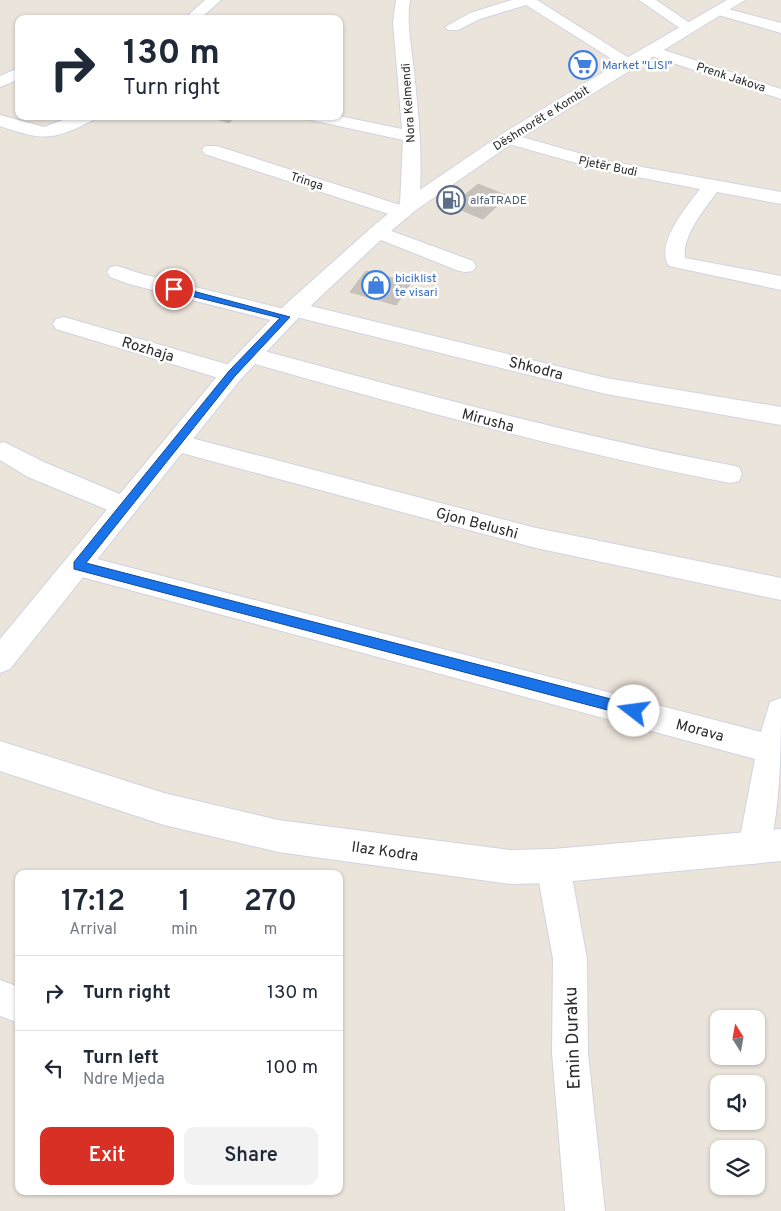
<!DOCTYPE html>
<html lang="en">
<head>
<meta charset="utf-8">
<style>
  :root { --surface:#fff; --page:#f2f2f3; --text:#1f2937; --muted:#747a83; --line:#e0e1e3; --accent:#d93025 }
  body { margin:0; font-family:Overpass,sans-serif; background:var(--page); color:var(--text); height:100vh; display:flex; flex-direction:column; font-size:19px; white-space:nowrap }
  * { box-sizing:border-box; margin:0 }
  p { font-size:16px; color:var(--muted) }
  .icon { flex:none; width:28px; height:28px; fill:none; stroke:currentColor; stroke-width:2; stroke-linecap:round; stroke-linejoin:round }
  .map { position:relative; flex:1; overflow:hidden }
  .side { position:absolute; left:15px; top:870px; width:328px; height:325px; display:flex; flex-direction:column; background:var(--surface); border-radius:10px; box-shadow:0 1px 4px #0004 }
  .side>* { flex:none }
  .guide { position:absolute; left:15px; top:15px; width:328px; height:105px; border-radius:10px; box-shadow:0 1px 4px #0004; background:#fff; color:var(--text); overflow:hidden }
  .needle { width:32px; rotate:349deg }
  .fabs { position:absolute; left:710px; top:1010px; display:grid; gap:10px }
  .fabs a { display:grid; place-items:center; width:55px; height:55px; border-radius:10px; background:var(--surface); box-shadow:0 1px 4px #0004; font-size:25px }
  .pin { position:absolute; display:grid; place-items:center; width:42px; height:42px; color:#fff; margin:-21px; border:2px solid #fff; border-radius:50%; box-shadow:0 1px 5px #0007 }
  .me { position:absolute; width:55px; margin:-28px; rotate:285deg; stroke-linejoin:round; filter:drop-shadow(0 0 4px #0008) }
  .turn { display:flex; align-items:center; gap:18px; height:105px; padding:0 25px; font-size:22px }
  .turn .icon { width:65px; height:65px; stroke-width:2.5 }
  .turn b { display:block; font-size:35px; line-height:42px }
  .eta { display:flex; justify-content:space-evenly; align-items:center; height:85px; text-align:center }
  .eta b { font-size:30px; font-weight:600; line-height:35px }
  .cta { display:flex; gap:10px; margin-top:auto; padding:10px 25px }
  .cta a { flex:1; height:58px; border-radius:10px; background:var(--accent); color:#fff; font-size:20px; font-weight:600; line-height:58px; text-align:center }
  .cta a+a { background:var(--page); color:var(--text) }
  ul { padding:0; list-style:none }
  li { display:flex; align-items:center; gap:15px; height:75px; padding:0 25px; border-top:1px solid var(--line) }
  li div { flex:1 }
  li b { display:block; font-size:19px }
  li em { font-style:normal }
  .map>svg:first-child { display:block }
  .building { fill:#c6c1bb; stroke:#c6c0b5 }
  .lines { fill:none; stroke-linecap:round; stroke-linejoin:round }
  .minor-casing { stroke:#d1d3e1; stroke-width:2 }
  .tertiary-casing { stroke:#d1d3e1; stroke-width:2 }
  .secondary-casing { stroke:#d1d3e1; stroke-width:2 }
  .minor { fill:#fff; fill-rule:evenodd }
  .tertiary { fill:#fff; fill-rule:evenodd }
  .secondary { fill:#fff; fill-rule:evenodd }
  .route { fill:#1a73e8; stroke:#114b97 }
  .labels { text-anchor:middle; stroke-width:5; stroke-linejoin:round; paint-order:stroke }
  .far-shop-label { font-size:12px; fill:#366cbe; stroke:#fff; text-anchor:start }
  .far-street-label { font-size:12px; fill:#292929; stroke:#fff }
  .far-service-label { font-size:12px; fill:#4e5e75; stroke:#fff; text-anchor:start }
  .street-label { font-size:15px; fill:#292929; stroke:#fff }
  .near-street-label { font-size:18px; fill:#292929; stroke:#fff }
</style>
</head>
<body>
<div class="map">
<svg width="781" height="1211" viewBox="0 0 781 1211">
  <rect width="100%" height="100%" fill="#ebe4db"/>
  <g class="building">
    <path d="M208,116H235L229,123Z"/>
    <path d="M478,184L508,196L483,219L439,201L448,194L460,199Z"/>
    <path d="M366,271L411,283L396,305L350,292Z"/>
  </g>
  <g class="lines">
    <defs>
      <g id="minor">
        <path d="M205,0H221L200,19H184Z"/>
        <path d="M396,0H410C406,24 412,48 414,72C419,117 423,161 419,206L411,211L409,216H395L205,154L202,150L205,146H217L400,205L403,140L311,120L309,116H339L402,129L393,22Z"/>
        <path d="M512,0H537L637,63L635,66H623L526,5L480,19L458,30H448L445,27L470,13Z"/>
        <path d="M639,0H656L697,28L694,31H684Z"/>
        <path d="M720,7L781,23V33L715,14L713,11Z"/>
        <path d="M652,46L781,89V99L646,54L644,51Z"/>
        <path d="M19,68V79L0,87V76Z"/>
        <path d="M0,115L44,127L73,116H95L93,120C53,141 43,141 0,126Z"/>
        <path d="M508,133L603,160L781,192V204L717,192C705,209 682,235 685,258L781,276V290L669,266C654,245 687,206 700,189L601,170L502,142L499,138L502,134Z"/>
        <path d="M378,226L473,261L476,266L473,271L466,272L459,271L371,236L368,232L371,228Z"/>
        <path d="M117,266L142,274L284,309L286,304L294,302L606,378L781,407V425L606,394L296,317L294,322L286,324L129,284L110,277L107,272L110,267Z"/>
        <path d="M64,317L240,368L243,374L240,380L232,382L56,329L53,324L56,319Z"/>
        <path d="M249,347C409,390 567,434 730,465L739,467L742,474L739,481L730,483C565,451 403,406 241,360L238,355L241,350Z"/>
        <path d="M176,434L536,528L781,578V600L536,548L167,449L164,443L167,437Z"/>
        <path d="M4,442L46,463L134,500L138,507L134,514L125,517L28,477L0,460V443Z"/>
        <path d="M78,554L761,732L770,702L781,698C781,747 781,815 766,860L754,864L742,860L738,848L755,759L78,576L69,573L65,565L69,557Z"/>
        <path d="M553,849L565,854L570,866L587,959L588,1053L605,1211H565L552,1053L553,959L536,866L541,854Z"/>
        <path d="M0,980L19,987V1023L0,1016Z"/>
      </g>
      <path id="tertiary" d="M0,741L164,793L278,820L510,850L553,849L781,829V861L553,883L510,884L278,852L164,825L0,771Z"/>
      <path id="secondary" d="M727,0H745L514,142L416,210L385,236L302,314L240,380L10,669L0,673V639L224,368L286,304L371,228L402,202L502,134L623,60Z"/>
    </defs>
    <use href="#minor" class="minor-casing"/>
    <use href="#tertiary" class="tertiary-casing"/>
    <use href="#secondary" class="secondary-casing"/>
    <use href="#minor" class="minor"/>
    <use href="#tertiary" class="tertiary"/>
    <use href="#secondary" class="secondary"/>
  </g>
  <path class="route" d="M174,286L290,317L235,376L86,563L634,705L640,711L638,715L634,717L74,569V562L229,371L280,318L171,291V287Z"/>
  <defs>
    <symbol id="supermarket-ring" viewBox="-11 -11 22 22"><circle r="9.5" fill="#fff" stroke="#3f7fe0" stroke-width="1.5"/><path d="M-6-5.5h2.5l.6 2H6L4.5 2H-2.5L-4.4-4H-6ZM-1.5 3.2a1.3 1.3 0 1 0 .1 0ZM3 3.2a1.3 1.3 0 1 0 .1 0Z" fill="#3f7fe0"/></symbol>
    <symbol id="fuel-ring" viewBox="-11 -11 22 22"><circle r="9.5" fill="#fff" stroke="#5c6f8a" stroke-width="1.5"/><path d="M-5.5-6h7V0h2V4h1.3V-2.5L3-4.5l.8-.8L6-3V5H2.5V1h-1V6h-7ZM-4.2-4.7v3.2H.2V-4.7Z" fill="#5c6f8a"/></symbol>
    <symbol id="shop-ring" viewBox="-11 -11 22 22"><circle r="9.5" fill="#fff" stroke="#3f7fe0" stroke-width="1.5"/><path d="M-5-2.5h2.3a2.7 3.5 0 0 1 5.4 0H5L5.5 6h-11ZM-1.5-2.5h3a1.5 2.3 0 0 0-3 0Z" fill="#3f7fe0"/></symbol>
  </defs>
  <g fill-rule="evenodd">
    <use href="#supermarket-ring" x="567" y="49" width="32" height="32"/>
    <use href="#fuel-ring" x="435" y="184" width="32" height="32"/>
    <use href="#shop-ring" x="360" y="269" width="32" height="32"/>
  </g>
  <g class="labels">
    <g class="far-shop-label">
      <text x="602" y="69">Market "LISI"</text>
      <text x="395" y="282">biciklist<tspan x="395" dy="14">te visari</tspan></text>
    </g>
    <g class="far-street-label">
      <text transform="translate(731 77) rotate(18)" y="4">Prenk Jakova</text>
      <text transform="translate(408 103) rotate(-94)" y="4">Nora Kelmendi</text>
      <text transform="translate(541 118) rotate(-32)" y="4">Dëshmorët e Kombit</text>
      <text transform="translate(608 166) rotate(12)" y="4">Pjetër Budi</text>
      <text transform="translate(307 181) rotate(18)" y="4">Tringa</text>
    </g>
    <g class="far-service-label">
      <text x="470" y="204">alfaTRADE</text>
    </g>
    <g class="street-label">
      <text transform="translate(148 349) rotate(17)" y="5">Rozhaja</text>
      <text transform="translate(536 368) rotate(14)" y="5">Shkodra</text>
      <text transform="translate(488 420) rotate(15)" y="5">Mirusha</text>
      <text transform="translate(477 523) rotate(15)" y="5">Gjon Belushi</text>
      <text transform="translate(700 730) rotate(15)" y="5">Morava</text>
      <text transform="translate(385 851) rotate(8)" y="5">Ilaz Kodra</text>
    </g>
    <g class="near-street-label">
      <text transform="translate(572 1038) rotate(-92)" y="6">Emin Duraku</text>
    </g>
  </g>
</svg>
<div class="fabs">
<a><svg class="needle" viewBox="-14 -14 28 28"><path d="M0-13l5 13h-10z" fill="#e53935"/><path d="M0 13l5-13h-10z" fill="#747a83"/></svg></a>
<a><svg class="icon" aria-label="sound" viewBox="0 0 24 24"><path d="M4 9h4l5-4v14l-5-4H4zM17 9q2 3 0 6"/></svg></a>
<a><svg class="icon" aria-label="layers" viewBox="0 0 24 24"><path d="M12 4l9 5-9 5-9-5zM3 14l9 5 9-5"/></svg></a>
</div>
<div class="pin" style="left:174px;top:289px;background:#d93025"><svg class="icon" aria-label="arrive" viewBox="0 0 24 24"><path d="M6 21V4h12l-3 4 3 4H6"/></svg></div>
<svg class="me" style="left:634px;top:711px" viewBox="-20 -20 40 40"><circle r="19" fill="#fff"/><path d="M0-13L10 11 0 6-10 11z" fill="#1a73e8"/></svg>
<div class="guide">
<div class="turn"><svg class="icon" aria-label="right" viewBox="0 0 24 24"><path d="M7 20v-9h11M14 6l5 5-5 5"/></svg><div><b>130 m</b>Turn right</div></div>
</div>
<section class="side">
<div class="eta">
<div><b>17:12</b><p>Arrival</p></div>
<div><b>1</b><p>min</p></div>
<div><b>270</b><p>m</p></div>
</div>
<ul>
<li><svg class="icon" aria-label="right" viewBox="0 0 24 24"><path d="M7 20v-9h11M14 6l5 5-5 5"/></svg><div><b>Turn right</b></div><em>130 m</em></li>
<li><svg class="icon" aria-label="left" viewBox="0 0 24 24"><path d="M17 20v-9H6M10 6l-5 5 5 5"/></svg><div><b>Turn left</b><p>Ndre Mjeda</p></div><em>100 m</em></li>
</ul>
<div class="cta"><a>Exit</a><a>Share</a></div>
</section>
</div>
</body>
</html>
